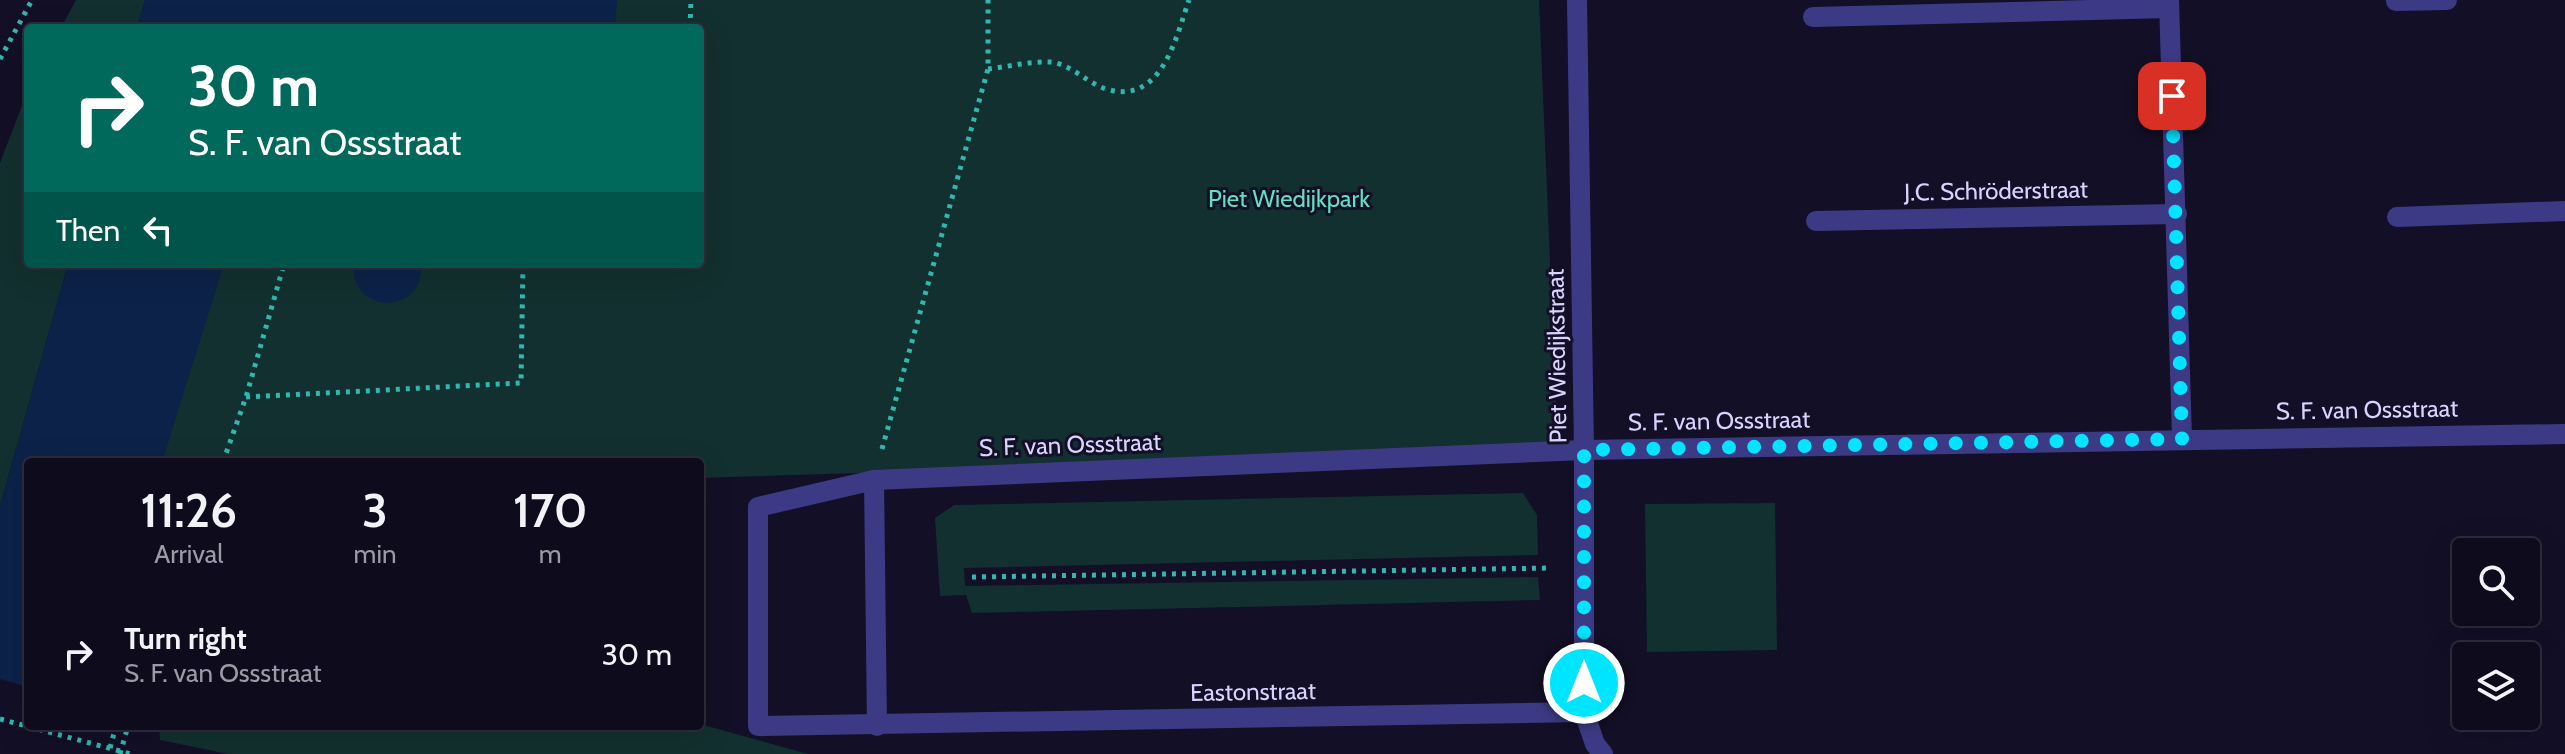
<!DOCTYPE html>
<html lang="en">
<head>
<meta charset="utf-8">
<style>
  :root { --surface:#0e0b1c; --page:#1c1929; --text:#f1f3f6; --muted:#9b9ba3; --line:#2e2b3b }
  body { margin:0; font-family:Cabin,sans-serif; background:var(--page); color:var(--text); height:100vh; display:flex; flex-direction:column; font-size:30px; white-space:nowrap }
  * { box-sizing:border-box; margin:0 }
  p { font-size:26px; color:var(--muted) }
  .icon { flex:none; width:44px; height:44px; fill:none; stroke:currentColor; stroke-width:2; stroke-linecap:round; stroke-linejoin:round }
  .map { position:relative; flex:1; overflow:hidden }
  .drawer { position:absolute; left:24px; top:458px; width:680px; height:272px; display:flex; flex-direction:column; background:var(--surface); border-radius:8px; box-shadow:0 8px 32px #0002,0 0 0 2px var(--line) }
  .drawer>* { flex:none }
  .guide { position:absolute; left:24px; top:24px; width:680px; height:244px; border-radius:8px; box-shadow:0 8px 32px #0002,0 0 0 2px var(--line); background:#00695c; color:#fff; overflow:hidden }
  .buttons { position:absolute; left:2452px; top:538px; display:grid; gap:16px }
  .buttons a { display:grid; place-items:center; width:88px; height:88px; border-radius:8px; background:var(--surface); box-shadow:0 8px 32px #0002,0 0 0 2px var(--line); font-size:40px }
  .pin { position:absolute; display:grid; place-items:center; width:68px; height:68px; color:#fff; margin:-34px; border-radius:16px; box-shadow:0 4px 12px #0006 }
  .me { position:absolute; width:88px; margin:-44px; rotate:0deg; stroke-linejoin:round; filter:drop-shadow(0 0 6px #0008) }
  .turn { display:flex; align-items:center; gap:28px; height:168px; padding:0 32px; font-size:36px }
  .turn .icon { width:104px; height:104px; stroke-width:2.5 }
  .turn b { display:block; font-size:56px; line-height:68px }
  .then { display:flex; align-items:center; height:76px; padding:0 32px; background:#0003; gap:16px; font-size:30px }
  .eta { display:flex; justify-content:space-evenly; align-items:center; height:136px; text-align:center }
  .eta b { font-size:48px; font-weight:600; line-height:56px }
  ul { padding:0; list-style:none }
  li { display:flex; align-items:center; gap:24px; height:120px; padding:0 32px }
  li div { flex:1 }
  li b { display:block; font-size:30px }
  li em { font-style:normal }
  .map>svg:first-child { display:block }
  .green { fill:#12302f }
  .water { fill:#0c2248 }
  .pier { fill:#130f26 }
  .lines { fill:none; stroke-linecap:round; stroke-linejoin:round }
  .path { stroke:#2fb8b0; stroke-width:5; stroke-dasharray:4 6; stroke-linecap:butt }
  .street { stroke:#3d3a85; stroke-width:20 }
  .path-bridge { stroke:#2fb8b0; stroke-width:5; stroke-dasharray:4 6; stroke-linecap:butt }
  .route { stroke:#00e5ff; stroke-width:14; stroke-dasharray:0 25.2 }
  .labels { text-anchor:middle; stroke-width:6; stroke-linejoin:round; paint-order:stroke }
  .street-label { font-size:24px; fill:#d9d4ff; stroke:#130f26 }
  .park-label { font-size:24px; fill:#5fe0c0; stroke:#130f26 }
</style>
</head>
<body>
<div class="map">
<svg width="2565" height="754" viewBox="0 0 2565 754">
  <rect width="100%" height="100%" fill="#130f26"/>
  <g class="green">
    <path d="M76,0H145L137,28H61Z"/>
    <path d="M316,0H1539L1558,451L700,478V462H154L213,264H700V28H284Z"/>
    <path d="M28,90V264H68L0,506V163Z"/>
    <path d="M1523,493L1537,515L1538,555L964,568L965,586L1538,577L1540,600L972,613L966,595L940,596L935,518L954,505Z"/>
    <path d="M1775,503L1777,650L1647,652L1645,504Z"/>
    <path d="M700,724L808,754H228L160,740L159,726Z"/>
  </g>
  <g class="water">
    <path d="M145,0H617L615,28H137Z"/>
    <path d="M68,264H224L162,462H28V726L0,754V506Z"/>
    <path d="M354,264H421C426,316 348,315 354,264Z"/>
  </g>
  <path class="pier" d="M0,679L28,687V726H83L75,754H0Z"/>
  <g class="lines">
    <g class="path">
      <path d="M690,28L691,0"/>
      <path d="M0,59L32,0"/>
      <path d="M988,69C1007,67 1030,61 1050,62C1071,64 1087,83 1106,89C1162,106 1176,37 1189,0"/>
      <path d="M246,397L521,383L523,264"/>
      <path d="M882,449L988,69V0"/>
      <path d="M223,462L246,397L284,264"/>
      <path d="M972,577L1551,568"/>
      <path d="M110,748L116,726"/>
      <path d="M120,754L128,726"/>
    </g>
    <g class="street">
      <path d="M1577,0L1584,450V712"/>
      <path d="M2169,0L2182,439"/>
      <path d="M2396,1L2447,0"/>
      <path d="M1813,17L2169,8"/>
      <path d="M2397,217L2565,211"/>
      <path d="M1816,221L2177,214"/>
      <path d="M874,480L877,726"/>
      <path d="M1603,754L1595,744L1584,712L758,726V507L874,480L1584,450L2565,434"/>
    </g>
    <path class="path-bridge" d="M0,719L131,754"/>
  </g>
  <g class="lines">
    <path class="route" d="M1584,683V450L2182,439L2172,96"/>
  </g>
  <g class="labels">
    <g class="street-label">
      <text transform="translate(1996 191) rotate(-1)" y="8">J.C. Schröderstraat</text>
      <text transform="translate(1557 356) rotate(-91)" y="8">Piet Wiedijkstraat</text>
      <text transform="translate(2367 410) rotate(-1)" y="8">S. F. van Ossstraat</text>
      <text transform="translate(1719 421) rotate(-1)" y="8">S. F. van Ossstraat</text>
      <text transform="translate(1070 445) rotate(-2)" y="8">S. F. van Ossstraat</text>
      <text transform="translate(1253 692) rotate(-1)" y="8">Eastonstraat</text>
    </g>
    <g class="park-label">
      <text x="1289" y="207">Piet Wiedijkpark</text>
    </g>
  </g>
</svg>
<div class="buttons">
<a><svg class="icon" aria-label="search" viewBox="0 0 24 24"><circle cx="10" cy="10" r="6"/><path d="M15 15l6 6"/></svg></a>
<a><svg class="icon" aria-label="layers" viewBox="0 0 24 24"><path d="M12 4l9 5-9 5-9-5zM3 14l9 5 9-5"/></svg></a>
</div>
<div class="pin" style="left:2172px;top:96px;background:#d93025"><svg class="icon" aria-label="arrive" viewBox="0 0 24 24"><path d="M6 21V4h12l-3 4 3 4H6"/></svg></div>
<svg class="me" style="left:1584px;top:683px" viewBox="-20 -20 40 40"><circle r="17" fill="#00e5ff" stroke="#fff" stroke-width="3"/><path d="M0-11L8 9 0 5-8 9z" fill="#fff"/></svg>
<div class="guide">
<div class="turn"><svg class="icon" aria-label="right" viewBox="0 0 24 24"><path d="M7 20v-9h11M14 6l5 5-5 5"/></svg><div><b>30 m</b>S. F. van Ossstraat</div></div>
<div class="then">Then<svg class="icon" aria-label="left" viewBox="0 0 24 24"><path d="M17 20v-9H6M10 6l-5 5 5 5"/></svg></div>
</div>
<section class="drawer">
<div class="eta">
<div><b>11:26</b><p>Arrival</p></div>
<div><b>3</b><p>min</p></div>
<div><b>170</b><p>m</p></div>
</div>
<ul>
<li><svg class="icon" aria-label="right" viewBox="0 0 24 24"><path d="M7 20v-9h11M14 6l5 5-5 5"/></svg><div><b>Turn right</b><p>S. F. van Ossstraat</p></div><em>30 m</em></li>
</ul>
</section>
</div>
</body>
</html>
